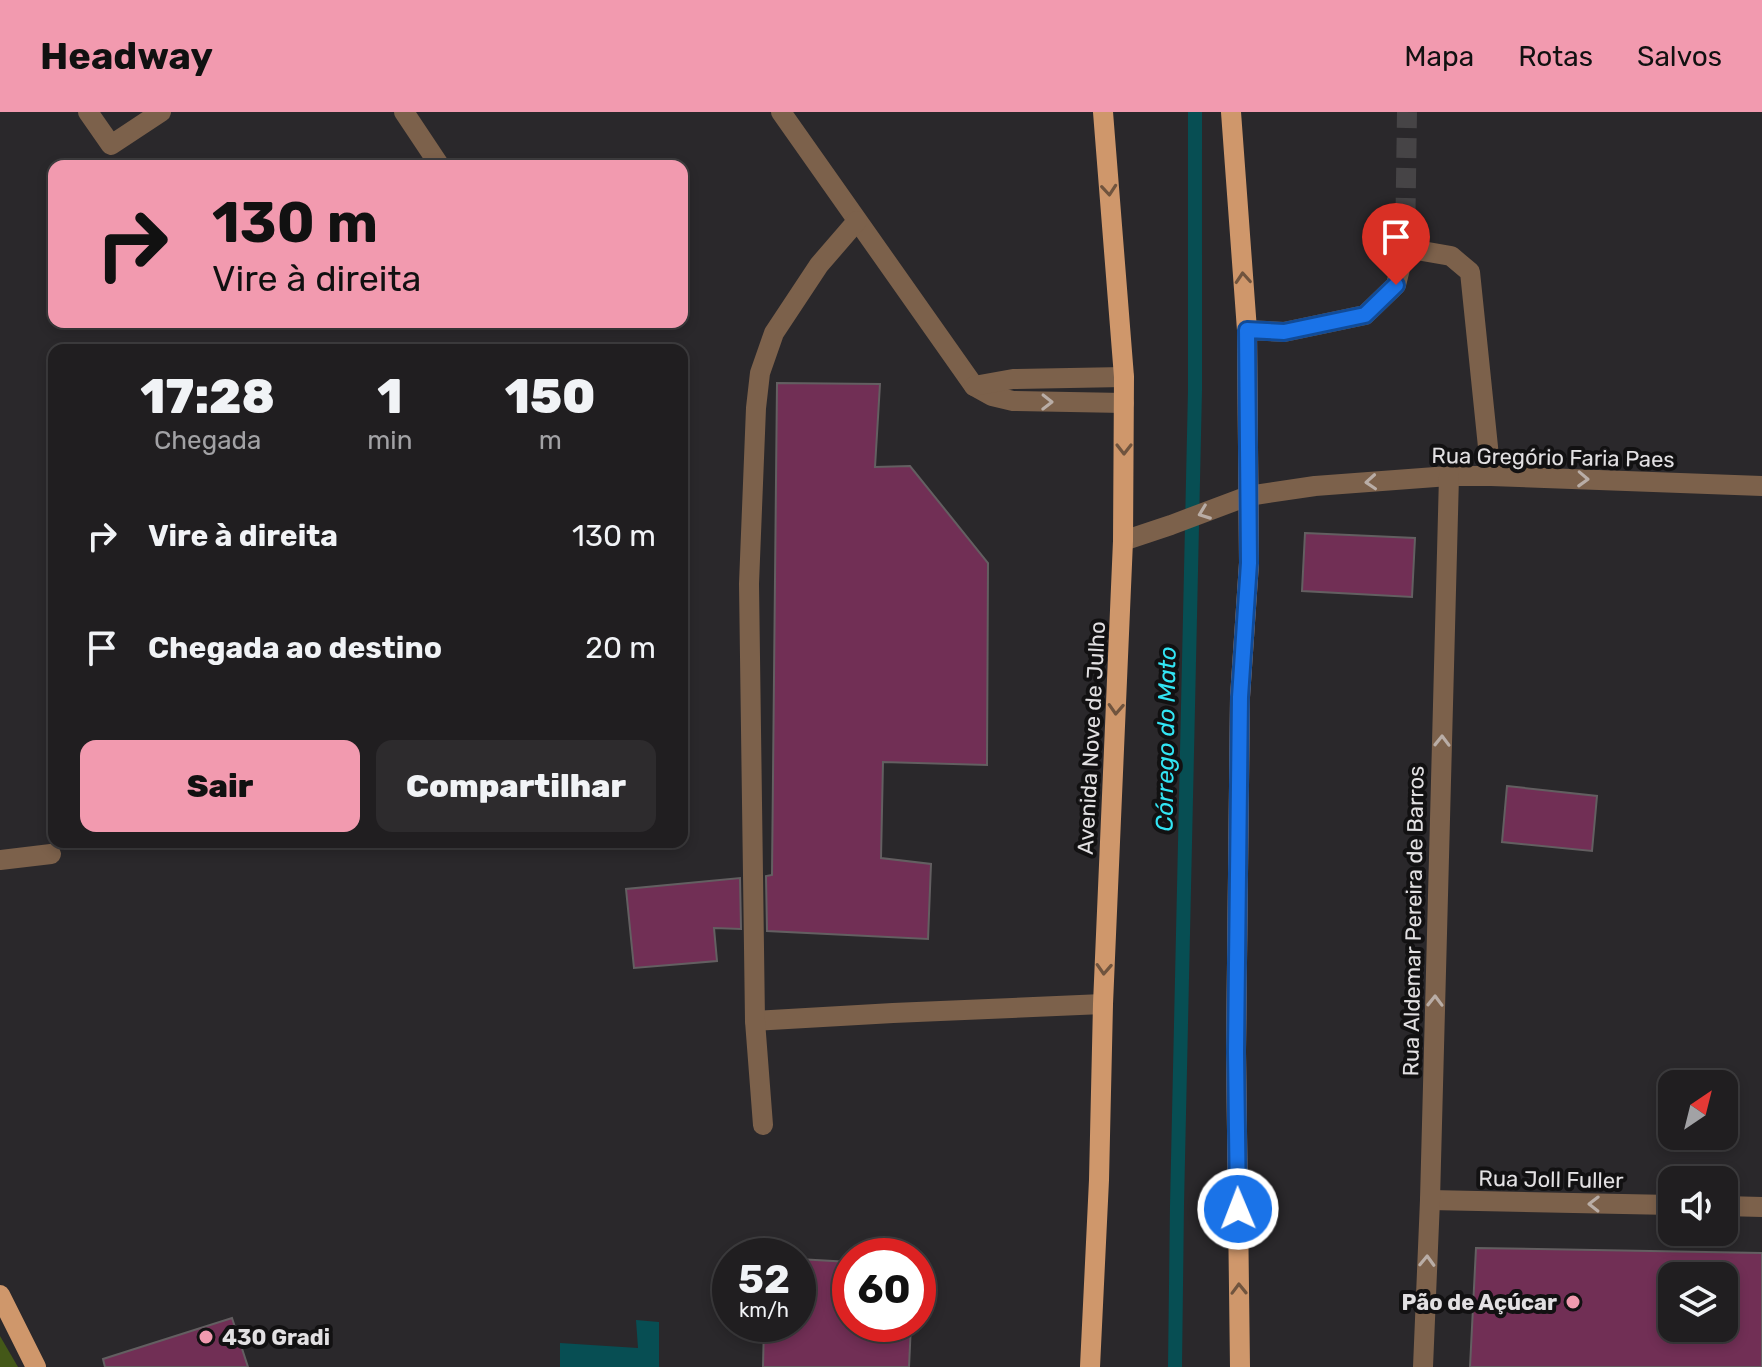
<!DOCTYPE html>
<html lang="pt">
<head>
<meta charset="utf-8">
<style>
  :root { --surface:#201e20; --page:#2d2b2d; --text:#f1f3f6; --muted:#a2a2a5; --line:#3d3c3e; --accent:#f29aaf }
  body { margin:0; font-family:Rubik,sans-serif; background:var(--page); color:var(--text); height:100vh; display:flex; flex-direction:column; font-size:30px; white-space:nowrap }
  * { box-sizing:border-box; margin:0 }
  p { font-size:26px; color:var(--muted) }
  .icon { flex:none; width:44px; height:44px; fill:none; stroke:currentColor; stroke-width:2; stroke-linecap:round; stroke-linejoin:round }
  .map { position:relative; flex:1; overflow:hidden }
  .side { position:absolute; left:48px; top:232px; width:640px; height:504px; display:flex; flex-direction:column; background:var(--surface); border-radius:16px; box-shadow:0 4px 12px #0003,0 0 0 2px var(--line) }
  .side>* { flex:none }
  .guide { position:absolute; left:48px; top:48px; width:640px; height:168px; border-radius:16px; box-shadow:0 4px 12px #0003,0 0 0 2px var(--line); background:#f29aaf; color:#111; overflow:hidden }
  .needle { width:52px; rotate:35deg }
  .fabs { position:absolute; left:1658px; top:958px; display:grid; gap:16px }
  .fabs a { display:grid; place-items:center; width:80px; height:80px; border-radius:16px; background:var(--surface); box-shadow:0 4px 12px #0003,0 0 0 2px var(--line); font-size:40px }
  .speed { position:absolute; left:712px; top:1126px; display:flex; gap:16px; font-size:40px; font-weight:700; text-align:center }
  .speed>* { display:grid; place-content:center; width:104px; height:104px; border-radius:50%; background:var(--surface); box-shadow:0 4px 12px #0003,0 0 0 2px var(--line); line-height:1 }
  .speed small { font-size:20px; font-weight:400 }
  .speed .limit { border:12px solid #d22; background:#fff; color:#111 }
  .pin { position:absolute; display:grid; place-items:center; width:68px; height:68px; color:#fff; margin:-82px -34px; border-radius:50% 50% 50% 0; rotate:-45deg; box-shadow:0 0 8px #0007 }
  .pin .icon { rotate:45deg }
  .me { position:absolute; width:88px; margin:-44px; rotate:359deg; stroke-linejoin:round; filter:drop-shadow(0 0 6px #0008) }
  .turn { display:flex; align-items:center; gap:28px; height:168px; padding:0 32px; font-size:36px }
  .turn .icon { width:104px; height:104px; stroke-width:2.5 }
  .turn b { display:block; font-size:56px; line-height:68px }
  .eta { display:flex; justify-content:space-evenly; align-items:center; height:136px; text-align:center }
  .eta b { font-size:48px; font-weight:800; line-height:56px }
  .primary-button { display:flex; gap:16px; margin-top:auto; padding:16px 32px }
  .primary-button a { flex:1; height:92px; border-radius:16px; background:var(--accent); color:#111; font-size:32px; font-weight:800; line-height:92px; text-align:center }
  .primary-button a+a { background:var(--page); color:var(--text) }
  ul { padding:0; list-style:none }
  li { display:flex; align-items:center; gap:24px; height:112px; padding:0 32px }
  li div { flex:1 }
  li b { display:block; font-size:30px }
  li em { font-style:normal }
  header { display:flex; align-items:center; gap:48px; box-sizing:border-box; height:112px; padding:0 40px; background:var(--accent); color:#111 }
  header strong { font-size:38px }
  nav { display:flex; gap:44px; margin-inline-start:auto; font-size:28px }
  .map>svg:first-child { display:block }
  .green { fill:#445818 }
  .water { fill:#074e53 }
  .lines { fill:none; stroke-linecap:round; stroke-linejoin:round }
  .stream { stroke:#074e53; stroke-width:14 }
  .building { fill:#712f55; stroke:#635f61; stroke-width:2; fill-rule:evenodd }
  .minor-tunnel { stroke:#464446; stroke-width:20; stroke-dasharray:20 10; stroke-linecap:butt }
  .minor { stroke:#7c614b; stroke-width:20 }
  .major { stroke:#cf976b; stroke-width:20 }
  .oneway { stroke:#70543e }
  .oneway2 { stroke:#b9ada6 }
  .route-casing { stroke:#114b97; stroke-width:20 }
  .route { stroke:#1a73e8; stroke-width:14 }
  .poi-dot { fill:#f29aaf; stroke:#121112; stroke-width:3 }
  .labels { text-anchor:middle; stroke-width:8; stroke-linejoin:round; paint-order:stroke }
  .street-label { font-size:22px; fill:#e2e0e2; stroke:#121112 }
  .poi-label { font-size:22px; font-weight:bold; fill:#e2e0e2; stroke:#121112; text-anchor:end }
  .water-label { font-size:24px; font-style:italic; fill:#32e5f4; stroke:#121112 }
</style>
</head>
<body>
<header>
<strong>Headway</strong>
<nav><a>Mapa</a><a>Rotas</a><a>Salvos</a></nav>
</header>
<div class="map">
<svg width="1762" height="1255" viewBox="0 0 1762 1255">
  <rect width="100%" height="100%" fill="#2a282b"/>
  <path class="green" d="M0,1224L18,1255H0Z"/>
  <path class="water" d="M636,1208L659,1210V1255H560V1231L638,1236Z"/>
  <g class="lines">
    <path class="stream" d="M1175,1255L1177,1093L1195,278V0"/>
  </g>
  <g class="building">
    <path d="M777,271L880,272L875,355L910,354L988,451L987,653L883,650L881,746L931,752L928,827L767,819L766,764L772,763Z"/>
    <path d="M1305,421L1415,426L1412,485L1302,479Z"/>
    <path d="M1507,674L1597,684L1592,739L1502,730Z"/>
    <path d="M740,766L741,817L714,816L717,849L634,856L626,777Z"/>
    <path d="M1476,1136L1762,1141V1255H1470ZM1672,1164H1724V1216H1672Z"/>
    <path d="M798,1147L850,1150V1212H911L909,1255H763L764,1212H798Z"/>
    <path d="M232,1206L248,1255H105L103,1247Z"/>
  </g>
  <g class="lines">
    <path class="minor-tunnel" d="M1405,136L1407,0"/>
    <g class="minor">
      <path d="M88,0L111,33L161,0"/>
      <path d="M404,0L440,54"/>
      <path d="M781,0L974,274L992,284L1013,289L1124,291"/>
      <path d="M1247,218L1284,220L1365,203L1396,173L1405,136L1451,144L1470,160L1491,364"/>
      <path d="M974,274L1013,267L1124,265"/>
      <path d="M1123,429L1171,413L1248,384L1315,374L1449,364H1491L1762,374"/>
      <path d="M0,748L51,742"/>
      <path d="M755,909L893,901L1103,892"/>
      <path d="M763,1013L755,909L749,472L756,296L760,261L774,221L819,153L857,109"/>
      <path d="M1430,1088L1672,1093"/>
      <path d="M1724,1094L1762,1095"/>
      <path d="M1423,1255L1430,1088L1449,364"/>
    </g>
    <g class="major">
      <path d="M1231,0L1247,218L1249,451L1240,585L1236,940L1240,1255"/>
      <path d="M0,1183L36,1255"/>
      <path d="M1090,1255L1099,1068L1103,892L1123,429L1124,265L1103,0"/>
    </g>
  </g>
  <defs><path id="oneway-chevron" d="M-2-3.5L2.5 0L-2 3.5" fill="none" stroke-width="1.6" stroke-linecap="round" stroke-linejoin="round" transform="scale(2)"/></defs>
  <g class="oneway">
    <use href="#oneway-chevron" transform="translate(1109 78) rotate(85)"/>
    <use href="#oneway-chevron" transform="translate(1243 166) rotate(-94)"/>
    <use href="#oneway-chevron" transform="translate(1124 337) rotate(90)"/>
    <use href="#oneway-chevron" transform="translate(1116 597) rotate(93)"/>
    <use href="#oneway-chevron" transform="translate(1104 857) rotate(93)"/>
    <use href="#oneway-chevron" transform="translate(1239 1177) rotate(-91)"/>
  </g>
  <g class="oneway2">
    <use href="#oneway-chevron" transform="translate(1047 290) rotate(1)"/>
    <use href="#oneway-chevron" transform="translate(1583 367) rotate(2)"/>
    <use href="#oneway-chevron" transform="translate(1371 370) rotate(176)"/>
    <use href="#oneway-chevron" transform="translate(1204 401) rotate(159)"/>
    <use href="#oneway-chevron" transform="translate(1442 629) rotate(-89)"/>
    <use href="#oneway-chevron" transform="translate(1435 889) rotate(-89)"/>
    <use href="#oneway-chevron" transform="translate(1594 1092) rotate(-179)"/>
    <use href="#oneway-chevron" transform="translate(1427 1149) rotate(-88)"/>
  </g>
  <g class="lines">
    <defs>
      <path id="route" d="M1238,1097L1236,940L1240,585L1249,451L1247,218L1284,220L1365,203L1396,173"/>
    </defs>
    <use href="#route" class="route-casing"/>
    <use href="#route" class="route"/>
  </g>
  <g class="poi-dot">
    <circle cx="1573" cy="1190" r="8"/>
    <circle cx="206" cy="1225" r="8"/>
  </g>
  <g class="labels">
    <g class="street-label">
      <text transform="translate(1553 345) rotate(1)" y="8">Rua Gregório Faria Paes</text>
      <text transform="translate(1091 626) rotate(-87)" y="8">Avenida Nove de Julho</text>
      <text transform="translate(1413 809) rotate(-89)" y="8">Rua Aldemar Pereira de Barros</text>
      <text transform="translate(1551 1067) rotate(1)" y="8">Rua Joll Fuller</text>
    </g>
    <g class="poi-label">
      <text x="1557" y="1198">Pão de Açúcar</text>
      <text x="222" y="1233" text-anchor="start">430 Gradi</text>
    </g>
    <g class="water-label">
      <text transform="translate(1166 627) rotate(-89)" y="8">Córrego do Mato</text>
    </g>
  </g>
</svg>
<div class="fabs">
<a><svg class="needle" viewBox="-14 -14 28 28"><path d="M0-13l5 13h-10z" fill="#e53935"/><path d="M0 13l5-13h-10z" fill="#a2a2a5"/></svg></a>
<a><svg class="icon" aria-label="sound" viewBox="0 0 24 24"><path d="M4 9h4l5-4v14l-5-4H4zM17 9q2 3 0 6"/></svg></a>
<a><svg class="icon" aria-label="layers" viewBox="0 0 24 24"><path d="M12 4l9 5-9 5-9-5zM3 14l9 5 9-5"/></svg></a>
</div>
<div class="speed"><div>52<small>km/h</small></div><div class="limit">60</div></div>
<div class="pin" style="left:1396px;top:173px;background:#d93025"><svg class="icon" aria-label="arrive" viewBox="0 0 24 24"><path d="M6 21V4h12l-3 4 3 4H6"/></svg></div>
<svg class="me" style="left:1238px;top:1097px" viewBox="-20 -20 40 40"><circle r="17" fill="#1a73e8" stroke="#fff" stroke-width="3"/><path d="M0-11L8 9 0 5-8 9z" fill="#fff"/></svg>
<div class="guide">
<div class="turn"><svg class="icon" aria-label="right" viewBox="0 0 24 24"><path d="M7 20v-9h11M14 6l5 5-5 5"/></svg><div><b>130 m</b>Vire à direita</div></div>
</div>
<section class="side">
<div class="eta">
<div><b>17:28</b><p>Chegada</p></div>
<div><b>1</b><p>min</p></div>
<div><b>150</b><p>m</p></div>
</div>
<ul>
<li><svg class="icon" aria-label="right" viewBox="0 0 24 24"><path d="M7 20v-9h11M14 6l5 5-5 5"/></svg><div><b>Vire à direita</b></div><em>130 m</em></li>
<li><svg class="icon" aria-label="arrive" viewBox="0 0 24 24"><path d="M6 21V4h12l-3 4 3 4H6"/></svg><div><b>Chegada ao destino</b></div><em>20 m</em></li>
</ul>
<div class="primary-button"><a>Sair</a><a>Compartilhar</a></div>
</section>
</div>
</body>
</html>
